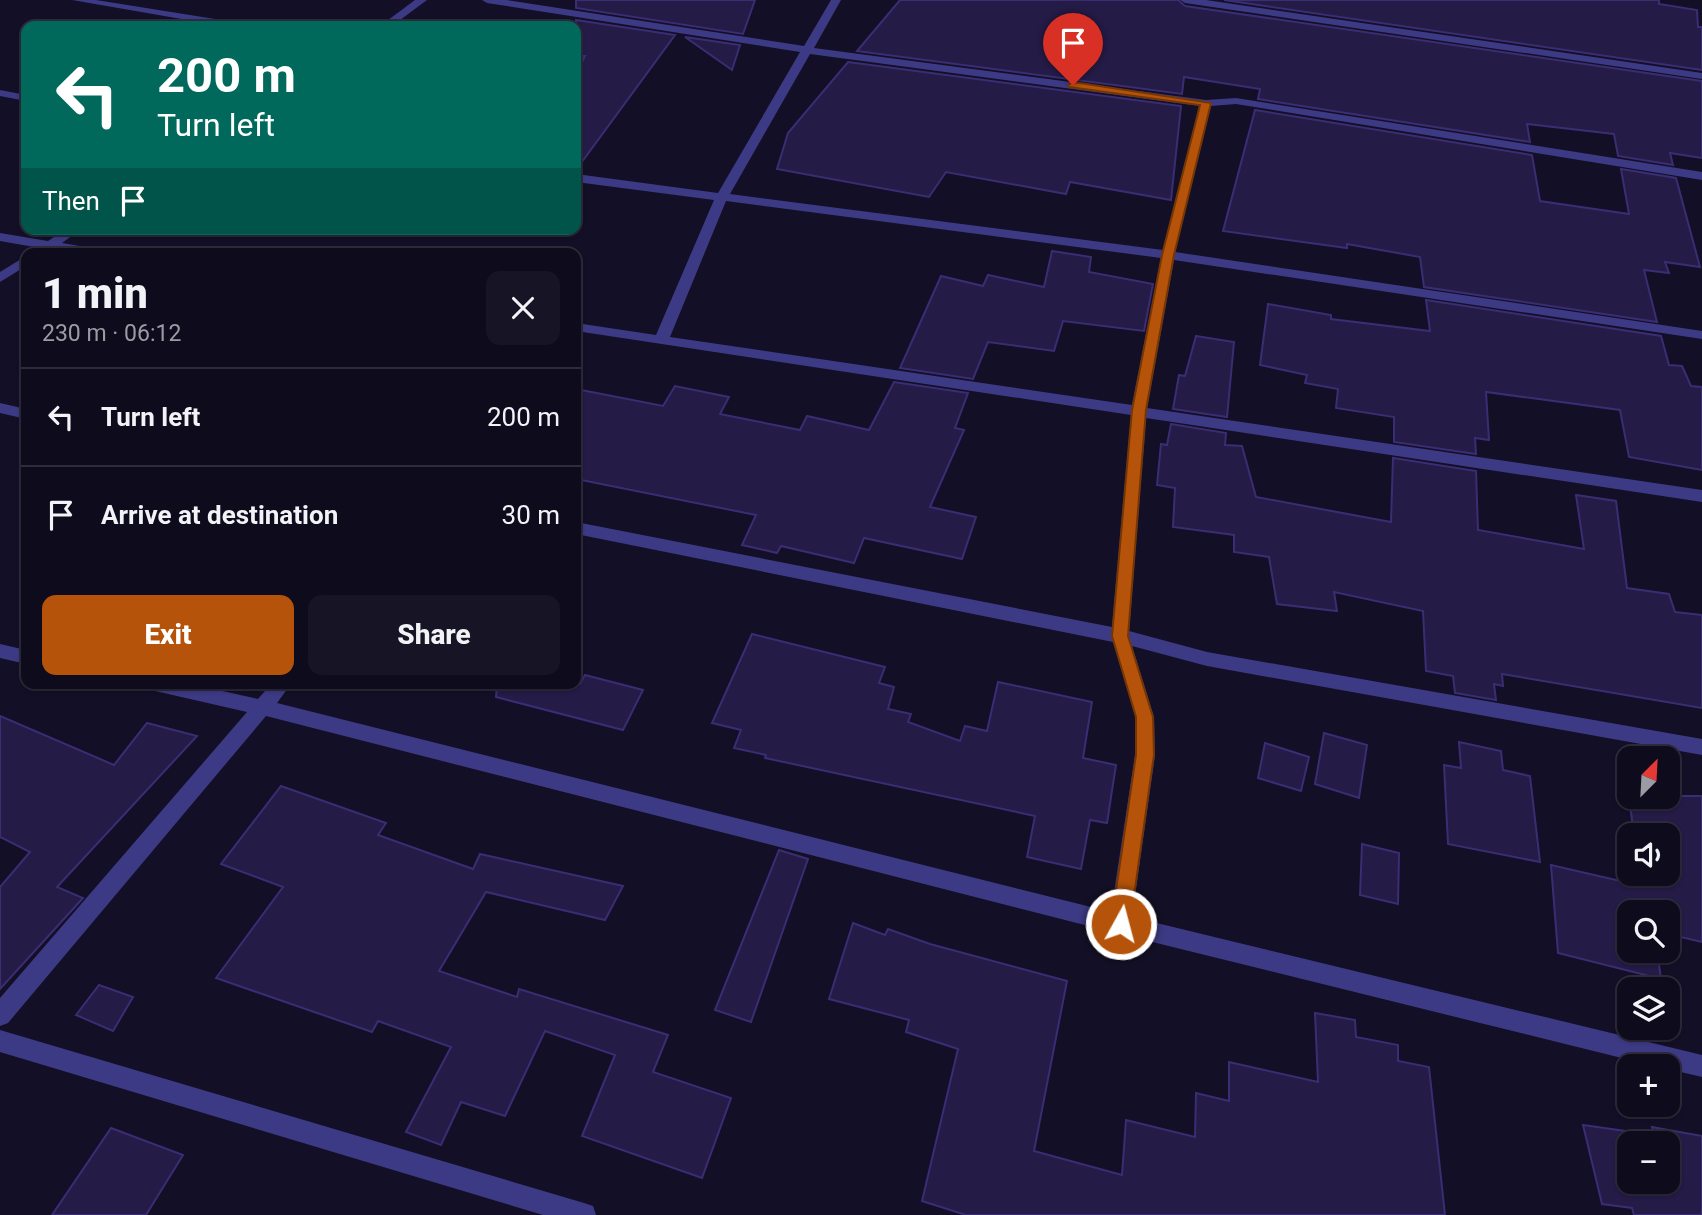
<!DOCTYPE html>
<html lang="en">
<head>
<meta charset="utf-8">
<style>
  :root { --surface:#0e0b1c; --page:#171425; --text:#f1f3f6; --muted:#9b9ba3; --line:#2e2b3b; --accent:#b45309 }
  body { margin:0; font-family:Roboto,sans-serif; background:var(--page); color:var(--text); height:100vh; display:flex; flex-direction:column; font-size:26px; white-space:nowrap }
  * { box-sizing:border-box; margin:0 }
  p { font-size:23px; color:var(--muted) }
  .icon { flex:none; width:38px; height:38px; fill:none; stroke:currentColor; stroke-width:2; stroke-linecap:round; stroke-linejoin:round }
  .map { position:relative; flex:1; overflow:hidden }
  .side { position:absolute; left:21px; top:248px; width:560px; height:441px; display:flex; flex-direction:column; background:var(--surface); border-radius:14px; box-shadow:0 2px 5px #0004,0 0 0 2px var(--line) }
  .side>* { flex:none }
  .guide { position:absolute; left:21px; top:21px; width:560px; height:214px; border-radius:14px; box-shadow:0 2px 5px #0004,0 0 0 2px var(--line); background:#00695c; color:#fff; overflow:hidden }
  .needle { width:46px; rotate:24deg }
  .tools { position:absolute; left:1617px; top:746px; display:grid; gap:14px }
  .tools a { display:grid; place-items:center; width:63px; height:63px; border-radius:14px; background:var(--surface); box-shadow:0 2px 5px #0004,0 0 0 2px var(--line); font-size:35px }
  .pin { position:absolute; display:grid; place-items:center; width:60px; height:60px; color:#fff; margin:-72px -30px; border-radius:50% 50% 50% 0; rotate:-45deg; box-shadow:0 0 7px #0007 }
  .pin .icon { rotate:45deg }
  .me { position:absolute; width:77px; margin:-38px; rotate:7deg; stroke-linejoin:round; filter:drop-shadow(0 0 5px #0008) }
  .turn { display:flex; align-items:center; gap:24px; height:147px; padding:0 21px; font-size:32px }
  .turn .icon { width:91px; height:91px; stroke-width:2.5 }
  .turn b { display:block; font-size:49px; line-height:60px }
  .then { display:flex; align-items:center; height:66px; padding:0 21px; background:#0003; gap:14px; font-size:26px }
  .round { display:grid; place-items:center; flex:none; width:74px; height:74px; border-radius:14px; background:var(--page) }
  .summary { display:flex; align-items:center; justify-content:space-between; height:119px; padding:0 21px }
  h1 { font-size:42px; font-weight:800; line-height:52px }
  .action { display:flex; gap:14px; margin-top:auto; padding:14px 21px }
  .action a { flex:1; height:80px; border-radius:14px; background:var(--accent); color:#fff; font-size:28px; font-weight:800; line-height:80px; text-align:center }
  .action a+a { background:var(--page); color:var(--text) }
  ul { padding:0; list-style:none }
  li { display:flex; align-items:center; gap:21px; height:98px; padding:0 21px; border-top:2px solid var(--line) }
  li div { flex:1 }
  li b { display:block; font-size:26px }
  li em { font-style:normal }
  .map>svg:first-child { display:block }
  .building { fill:#241b47; stroke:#3b2d73; stroke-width:2; fill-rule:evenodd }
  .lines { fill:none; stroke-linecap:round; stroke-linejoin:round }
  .minor { fill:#3d3a85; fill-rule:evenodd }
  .route { fill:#b45309; stroke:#753606; stroke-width:2 }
</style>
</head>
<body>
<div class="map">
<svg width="1702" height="1215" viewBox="0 0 1702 1215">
  <rect width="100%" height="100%" fill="#130f26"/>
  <g class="building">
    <path d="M576,0H755L743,34L576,8Z"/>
    <path d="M900,0H1178L1185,6L1702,81V158L1670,153L1673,165L1618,156L1614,134L1527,124L1530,142L1258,99L1260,89L1184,77L1182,94L857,51Z"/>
    <path d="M1224,0H1659V4L1697,10L1698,27H1702V70Z"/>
    <path d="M576,20L675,35L576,170V75L585,56H576Z"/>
    <path d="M685,37L740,45L732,70Z"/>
    <path d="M848,62L1181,106L1171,200L1070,182L1066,194L946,172L929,197L777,169L788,133Z"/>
    <path d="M1255,110L1532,155L1540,201L1629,214L1621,169L1676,178L1700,267L1665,262L1669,273L1644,270L1657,322L1424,287L1420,257L1347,244V248L1223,231Z"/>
    <path d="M1052,251L1091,257L1089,272L1153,284L1144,331L1063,321L1054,351L988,342L973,379L900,368L941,276L983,286L988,275L1044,287Z"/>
    <path d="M1426,300L1661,336L1669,365L1682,366L1691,386L1702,387V470L1629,457L1620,410L1486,392L1489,440L1475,438L1476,454L1394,442V417L1336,408L1338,389L1305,383L1307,375L1260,365L1268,304L1331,315V319L1430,331Z"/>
    <path d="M1196,336L1234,342L1227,417L1173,409L1179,375L1185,376Z"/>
    <path d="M894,382L968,393L955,428L964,430L930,507L976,517L962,559L864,538L854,563L781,546L777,553L742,545L756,515L576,479V389L663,406L675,386L729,397L720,414L800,430L807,416L869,430Z"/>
    <path d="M1171,424L1226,433L1225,445L1242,446L1256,497L1391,522L1393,458L1476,471L1478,530L1584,549L1576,495L1616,501L1627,588L1669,594L1675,612L1702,615V708L1502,674L1503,686L1494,684L1496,700L1455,693L1453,676L1426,671L1423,611L1334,592L1337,611L1277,604L1269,557L1234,552V535L1173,527L1175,488L1157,485L1161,444L1167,445Z"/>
    <path d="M752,634L885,667L879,683L894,687L888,709L911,714L908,722L960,741L965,726L987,731L998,682L1092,702L1083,758L1116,765L1107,823L1090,820L1081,869L1027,857L1035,816L765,758L766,755L734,748L741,730L712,723Z"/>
    <path d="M585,675L643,690L623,730L496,697L497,684H580Z"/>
    <path d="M0,716L114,765L147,723L197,736L57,887L83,898L0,989V887L30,852L0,837Z"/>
    <path d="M1324,733L1367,745L1359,798L1315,784Z"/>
    <path d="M1459,742L1501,751L1503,770L1530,776L1540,862L1448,844L1444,765L1461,768Z"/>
    <path d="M1265,743L1309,757L1301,791L1258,778Z"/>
    <path d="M281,786L386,823L378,835L473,869L480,854L623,886L605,920L486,892L439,971L517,997L519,989L668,1035L653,1072L731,1098L702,1178L582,1136L615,1055L545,1031L505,1116L461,1102L441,1145L406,1132L451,1047L378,1021L372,1032L216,978L283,887L221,864Z"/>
    <path d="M1641,796H1702V942L1668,934V912H1629V950H1657L1661,979L1558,953L1551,865L1642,886L1640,873H1668V835H1634L1630,805L1643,807Z"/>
    <path d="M1362,844L1399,853L1398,904L1360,895Z"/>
    <path d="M779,850L808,859L751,1022L715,1010Z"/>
    <path d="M853,923L885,935L888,929L930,944L1067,981L1034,1151L1122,1175L1126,1120L1195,1137L1196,1093L1229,1101V1062L1318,1082L1315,1013L1355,1020L1356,1037L1398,1045V1061L1429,1067L1445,1215H966L922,1201L958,1049L906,1032L909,1020L829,999Z"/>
    <path d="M99,985L133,997L113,1031L76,1015Z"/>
    <path d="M1583,1125L1654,1135L1652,1127L1702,1136V1215H1634L1632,1208L1602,1204ZM1629,1143H1668V1181H1629Z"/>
    <path d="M111,1128L183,1155L146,1215H52Z"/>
  </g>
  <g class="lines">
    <g class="minor">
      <path d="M72,0H96L240,23L245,26H222Z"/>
      <path d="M415,0H427L392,26H380Z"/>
      <path d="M482,0H507L804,46L831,0H841L814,48L1206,100L1236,98L1702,172V180L1236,104L1211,106L1175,252L1702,331V339L1174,260L1147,408L1702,490V502L1146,418L1129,631L1207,652L1702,739V755L1207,666L1132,646L1154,717L1155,755L1132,917L1702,1055V1077L1668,1069V1066H1654L1120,934L266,716L8,1023L0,1026V998L247,712L155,691L148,689L146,684H191L258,699L271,684H291L277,703L1111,912L1135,755L1136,717L1113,642L576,534V522L1112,627L1131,415L576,331V323L656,335L714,200L576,182V174L718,193L800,52L487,3ZM810,54L1200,106L1163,250L730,194ZM726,201L1161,258L1132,405L670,337Z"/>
      <path d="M1180,0H1206L1702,73V79L1185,3Z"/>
      <path d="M0,90L26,95V101L0,96Z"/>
      <path d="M66,229H81L62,243L103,250L109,254C93,254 58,248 46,252L40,248L0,241V233L48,241Z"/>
      <path d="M26,256V266L0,282V272Z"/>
      <path d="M0,403L26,409V419L0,413Z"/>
      <path d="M0,644L26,650V664L0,658Z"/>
      <path d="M0,1030L584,1203L593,1206L596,1215H543L0,1052Z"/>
    </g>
  </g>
  <path class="route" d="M1073,82L1211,103L1174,255L1146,410L1128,636L1153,717L1154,755L1130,924L1127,930L1121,933L1114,930L1111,924L1136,755V717L1112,636L1132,410L1162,255L1200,105L1069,87L1068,85Z"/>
</svg>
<div class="tools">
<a><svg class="needle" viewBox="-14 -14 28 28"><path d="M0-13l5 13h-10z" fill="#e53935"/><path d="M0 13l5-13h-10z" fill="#9b9ba3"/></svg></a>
<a><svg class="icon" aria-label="sound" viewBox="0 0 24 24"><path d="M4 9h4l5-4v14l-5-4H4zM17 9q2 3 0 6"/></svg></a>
<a><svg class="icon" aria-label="search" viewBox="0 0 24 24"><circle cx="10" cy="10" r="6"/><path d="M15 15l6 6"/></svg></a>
<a><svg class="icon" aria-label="layers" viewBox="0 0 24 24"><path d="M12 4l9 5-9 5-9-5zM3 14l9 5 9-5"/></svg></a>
<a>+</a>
<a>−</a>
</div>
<div class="pin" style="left:1073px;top:85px;background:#d93025"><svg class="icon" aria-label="arrive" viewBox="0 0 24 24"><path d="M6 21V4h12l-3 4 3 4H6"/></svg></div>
<svg class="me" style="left:1121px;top:924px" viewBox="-20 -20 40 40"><circle r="17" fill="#b45309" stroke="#fff" stroke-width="3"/><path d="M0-11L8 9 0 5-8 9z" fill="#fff"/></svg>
<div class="guide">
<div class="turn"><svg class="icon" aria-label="left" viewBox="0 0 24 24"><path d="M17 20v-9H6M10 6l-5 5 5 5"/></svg><div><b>200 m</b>Turn left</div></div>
<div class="then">Then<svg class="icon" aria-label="arrive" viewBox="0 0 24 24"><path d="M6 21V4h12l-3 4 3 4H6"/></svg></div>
</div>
<section class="side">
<div class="summary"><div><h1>1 min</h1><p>230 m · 06:12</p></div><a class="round"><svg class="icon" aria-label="close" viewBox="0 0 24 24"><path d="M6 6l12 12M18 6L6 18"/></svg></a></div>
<ul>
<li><svg class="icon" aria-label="left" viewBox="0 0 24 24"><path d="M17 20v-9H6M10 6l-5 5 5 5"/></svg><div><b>Turn left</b></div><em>200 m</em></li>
<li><svg class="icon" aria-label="arrive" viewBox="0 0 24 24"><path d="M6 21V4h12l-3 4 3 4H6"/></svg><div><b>Arrive at destination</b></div><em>30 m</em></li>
</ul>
<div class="action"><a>Exit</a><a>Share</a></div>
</section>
</div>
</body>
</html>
